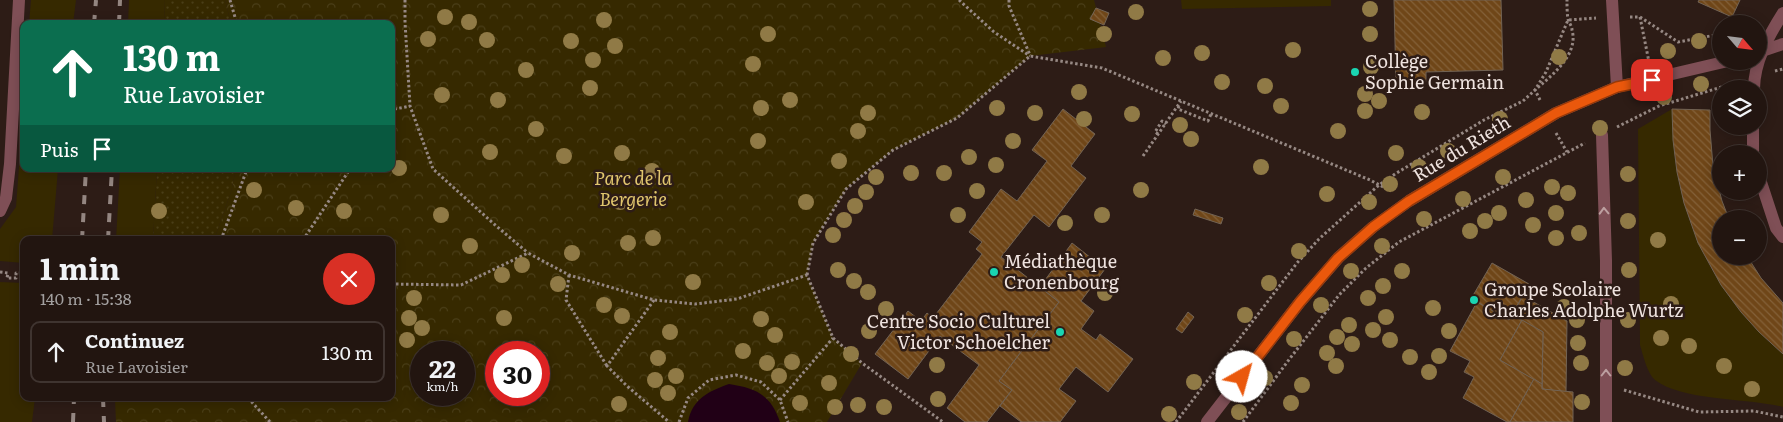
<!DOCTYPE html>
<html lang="fr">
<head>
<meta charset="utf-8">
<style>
  :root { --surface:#221510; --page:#2a1e19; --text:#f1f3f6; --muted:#a29f9f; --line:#3f3430 }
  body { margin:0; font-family:Literata,serif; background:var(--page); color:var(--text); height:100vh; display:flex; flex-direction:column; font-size:19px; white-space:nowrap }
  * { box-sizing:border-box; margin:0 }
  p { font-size:16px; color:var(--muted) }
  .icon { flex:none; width:28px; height:28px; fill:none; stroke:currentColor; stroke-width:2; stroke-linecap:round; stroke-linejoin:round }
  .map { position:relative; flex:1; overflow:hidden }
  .sheet { position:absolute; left:20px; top:236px; width:375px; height:165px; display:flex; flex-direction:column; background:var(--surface); border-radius:10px; box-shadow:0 2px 12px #0003,0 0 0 1px var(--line) }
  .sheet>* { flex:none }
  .top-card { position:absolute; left:20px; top:20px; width:375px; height:152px; border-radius:10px; box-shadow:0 2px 12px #0003,0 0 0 1px var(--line); background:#0b6e4f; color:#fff; overflow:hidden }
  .needle { width:32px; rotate:118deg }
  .tools { position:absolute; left:1712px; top:15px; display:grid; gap:10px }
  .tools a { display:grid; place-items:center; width:55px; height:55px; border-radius:50%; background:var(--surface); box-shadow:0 2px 12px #0003,0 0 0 1px var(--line); font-size:25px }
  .speed { position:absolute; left:410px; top:341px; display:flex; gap:10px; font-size:25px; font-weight:700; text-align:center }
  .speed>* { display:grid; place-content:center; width:65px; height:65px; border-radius:50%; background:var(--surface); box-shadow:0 2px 12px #0003,0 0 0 1px var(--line); line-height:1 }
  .speed small { font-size:12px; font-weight:400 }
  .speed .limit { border:8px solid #d22; background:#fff; color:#111 }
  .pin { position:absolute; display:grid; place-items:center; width:42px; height:42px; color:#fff; margin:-21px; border-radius:10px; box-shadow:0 2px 8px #0006 }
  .me { position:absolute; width:55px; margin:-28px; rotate:38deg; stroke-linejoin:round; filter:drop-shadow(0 0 4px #0008) }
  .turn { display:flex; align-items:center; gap:18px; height:105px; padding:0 20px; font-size:22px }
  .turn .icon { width:65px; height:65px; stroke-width:2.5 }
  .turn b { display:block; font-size:35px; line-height:42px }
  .then { display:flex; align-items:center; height:48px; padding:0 20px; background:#0003; gap:10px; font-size:19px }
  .round { display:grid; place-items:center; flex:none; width:52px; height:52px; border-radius:26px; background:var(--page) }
  .head { display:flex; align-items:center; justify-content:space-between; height:85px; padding:0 20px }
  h1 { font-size:30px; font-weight:700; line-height:38px }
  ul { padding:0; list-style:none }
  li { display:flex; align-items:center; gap:15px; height:62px; margin:0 10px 8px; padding:0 10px; border:2px solid var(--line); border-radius:10px }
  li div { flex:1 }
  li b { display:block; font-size:19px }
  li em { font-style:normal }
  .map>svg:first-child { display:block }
  .grass { fill:#362900 }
  .forest { fill:url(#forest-crowns); fill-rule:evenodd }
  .garden { fill:url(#garden-dots) }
  .water { fill:#210016 }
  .building { fill:url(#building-back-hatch); stroke:#726354 }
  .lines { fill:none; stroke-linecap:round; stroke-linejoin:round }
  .path { stroke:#968883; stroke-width:3; stroke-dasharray:2.5 2.5; stroke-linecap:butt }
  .service { stroke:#7f4f56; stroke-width:12 }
  .pedestrian { stroke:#7f4f56; stroke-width:12 }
  .minor { stroke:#7f4f56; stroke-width:12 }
  .rail { stroke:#948681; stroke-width:4; stroke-dasharray:9 9; stroke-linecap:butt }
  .tree { fill:#907a46 }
  .oneway { stroke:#bda0a1 }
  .route-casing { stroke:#983908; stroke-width:12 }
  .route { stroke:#ea580c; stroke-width:9 }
  .poi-dot { fill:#1ad5b2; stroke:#2d1c16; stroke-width:2 }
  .labels { text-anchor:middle; stroke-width:5; stroke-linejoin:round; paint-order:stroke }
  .poi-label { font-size:18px; fill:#efe3df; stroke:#2d1c16; text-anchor:start }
  .street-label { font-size:18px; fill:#efe3df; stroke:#2d1c16 }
  .park-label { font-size:18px; font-style:italic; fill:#e1c66e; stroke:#2d1c16 }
</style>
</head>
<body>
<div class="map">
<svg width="1783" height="422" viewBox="0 0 1783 422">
  <defs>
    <pattern id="forest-crowns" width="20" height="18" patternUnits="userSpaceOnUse" patternTransform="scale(1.25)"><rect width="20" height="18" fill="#362900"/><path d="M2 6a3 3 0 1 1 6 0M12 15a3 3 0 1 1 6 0" fill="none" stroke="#4a3e18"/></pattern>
    <pattern id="garden-dots" width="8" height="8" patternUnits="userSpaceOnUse" patternTransform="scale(1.25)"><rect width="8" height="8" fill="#362900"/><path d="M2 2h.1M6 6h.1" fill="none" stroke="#4a3e18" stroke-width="1.8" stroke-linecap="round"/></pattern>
    <pattern id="building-back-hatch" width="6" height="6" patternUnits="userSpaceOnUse" patternTransform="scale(1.25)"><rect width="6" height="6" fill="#6f4618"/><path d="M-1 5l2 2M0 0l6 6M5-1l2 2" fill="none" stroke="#846139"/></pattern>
  </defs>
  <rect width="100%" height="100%" fill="#2d1c16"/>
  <g class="grass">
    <path d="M31,0H76L73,24H29Z"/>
    <path d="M129,0H165L164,24H128Z"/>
    <path d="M1181,0H1331V6L1182,9Z"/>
    <path d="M24,101V169H58L52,240H24V263L0,261V229L16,207Z"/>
    <path d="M1672,109C1673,130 1673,152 1677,173C1690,244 1727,308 1783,354V407C1748,398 1682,401 1655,380C1647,373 1643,355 1640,345L1638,129Z"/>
    <path d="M120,169H157L153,240H116Z"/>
    <path d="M0,282L24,283V398H35L32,422H0Z"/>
  </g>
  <path class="forest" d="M225,0H1094L1106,47L1030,56L957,118L893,150L846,189L813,243L807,275L833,338L862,363L827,422H116L115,398H391V240H214L231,192L236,169H391V24H231ZM421,352H464V395H421ZM496,352H539V395H496Z"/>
  <g class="garden">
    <path d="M165,0H225L231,24H164Z"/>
    <path d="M157,169H236L231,192L214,240H153Z"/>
  </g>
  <path class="water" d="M729,384C756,388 771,395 780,422H688C692,399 709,391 729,384Z"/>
  <g class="building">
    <path d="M1394,0H1501L1503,70L1426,72V82H1419L1420,86H1396Z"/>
    <path d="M1699,0H1740L1732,17L1698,2Z"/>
    <path d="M1096,8L1109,13L1104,25L1090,19Z"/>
    <path d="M1063,109L1095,134L1071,166L1086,178L1049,227L1034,215L1001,257L1059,302L999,381L1012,390L987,422H965L947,408L979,365L940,336L908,379L875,354L908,311L921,321L927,313L933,318L982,254L976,249L982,242L969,232L1001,189L1017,201L1047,161L1032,150Z"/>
    <path d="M1672,109L1710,110V130L1713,166L1722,201L1729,219H1721V256H1747L1761,278L1783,303V354L1759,332L1741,312L1721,285L1698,243L1684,203L1677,172L1673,140Z"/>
    <path d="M1195,209L1223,218L1221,224L1193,215Z"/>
    <path d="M1072,243L1105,269L1081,301L1094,311L1081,329L1096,340L1100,334L1133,359L1108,392L1076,367L1059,389L1076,401L1060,422H1021L1000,406L1012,390L999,381L1059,302L1040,287Z"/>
    <path d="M1492,263L1529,284L1509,320L1471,299Z"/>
    <path d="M1523,296L1567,321L1566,392L1542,389L1543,332L1512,315Z"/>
    <path d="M1477,302L1509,320L1512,315L1522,320L1500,360L1534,379L1510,422H1507L1463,398L1474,377L1464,372L1470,361L1450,351Z"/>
    <path d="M1188,312L1194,317L1182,333L1176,329Z"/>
    <path d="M1522,320L1543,332L1542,384L1500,360Z"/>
    <path d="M1534,379L1542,384V389L1573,392V422H1510Z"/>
  </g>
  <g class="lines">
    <g class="path">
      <path d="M230,0L237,24"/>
      <path d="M405,0V22L410,106L433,169L494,224L528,253"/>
      <path d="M959,0L994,32L1030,56"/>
      <path d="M1009,0V6L1030,55"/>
      <path d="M1630,17H1640L1678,42L1721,34"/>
      <path d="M1640,17L1649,62"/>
      <path d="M1775,71L1783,69"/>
      <path d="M1540,100L1535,90C1551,76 1579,55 1572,30C1572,26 1569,23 1568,19C1567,13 1567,6 1567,0"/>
      <path d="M1179,106L1178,109L1208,121L1211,114"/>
      <path d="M391,113L395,109L410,106"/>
      <path d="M1617,127L1659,106L1735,83"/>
      <path d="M1556,133L1567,152"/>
      <path d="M1158,134L1155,132L1162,121L1166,124"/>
      <path d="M1143,156L1181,101"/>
      <path d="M221,240L247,169"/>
      <path d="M303,240L350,169"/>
      <path d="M0,272L8,273L7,278H16V273H24"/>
      <path d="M569,275L566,300L607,366"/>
      <path d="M807,275L813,243L846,189L893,150L957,118L1030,56L1102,68L1370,180L1391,191"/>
      <path d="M391,284L461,285L528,253L569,275L654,300L695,304L737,299L807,275L833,338L862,363L943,422"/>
      <path d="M654,300L607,366L627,386L669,422"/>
      <path d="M1624,390L1699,412L1754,411L1783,417"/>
      <path d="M248,398L270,422"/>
      <path d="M780,400L833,338"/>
      <path d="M679,422L688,398L709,380L736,375L761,382L780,400L788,422"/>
      <path d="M1176,422L1297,263L1319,239L1379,185L1395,174L1484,120L1523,101L1535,90L1546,72L1568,20L1596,18"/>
      <path d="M1243,422L1288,361L1339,295L1366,268L1399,242L1585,143"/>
    </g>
    <g class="service">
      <path d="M1754,89C1754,62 1769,35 1783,13"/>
      <path d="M1753,154V126"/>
      <path d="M1759,176L1776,228L1783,237"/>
    </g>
    <path class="pedestrian" d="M1602,135L1606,261V422"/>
    <g class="minor">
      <path d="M1612,0L1617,87"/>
      <path d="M1759,52L1783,44"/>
      <path d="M0,211L6,198L10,164L19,0"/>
      <path d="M1207,422L1300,302L1339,257L1373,227L1409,201L1556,113L1617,87L1728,61"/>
    </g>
    <g class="rail">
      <path d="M94,24L96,0"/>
      <path d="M119,24L120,0"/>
      <path d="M82,240L86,169"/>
      <path d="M108,240L112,169"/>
      <path d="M103,398L104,422"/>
      <path d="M73,422L74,398"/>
    </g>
  </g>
  <g class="tree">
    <circle cx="1370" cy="9" r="8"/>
    <circle cx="1136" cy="12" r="8"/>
    <circle cx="445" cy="17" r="8"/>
    <circle cx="604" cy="20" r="8"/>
    <circle cx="469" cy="22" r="8"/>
    <circle cx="768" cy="34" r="8"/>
    <circle cx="1104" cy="34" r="8"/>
    <circle cx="1370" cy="34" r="8"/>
    <circle cx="428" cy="39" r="8"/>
    <circle cx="487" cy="40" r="8"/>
    <circle cx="571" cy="41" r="8"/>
    <circle cx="1699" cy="41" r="8"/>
    <circle cx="615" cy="46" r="8"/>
    <circle cx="1293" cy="50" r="8"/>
    <circle cx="1668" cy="51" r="8"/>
    <circle cx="1202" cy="53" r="8"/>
    <circle cx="1559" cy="57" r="8"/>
    <circle cx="1163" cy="58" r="8"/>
    <circle cx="593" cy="60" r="8"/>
    <circle cx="753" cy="64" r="8"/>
    <circle cx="1371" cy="67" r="8"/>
    <circle cx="526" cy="70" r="8"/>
    <circle cx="1222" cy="82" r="8"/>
    <circle cx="1701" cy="84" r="8"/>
    <circle cx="1265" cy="86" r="8"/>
    <circle cx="590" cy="88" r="8"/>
    <circle cx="1079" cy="92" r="8"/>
    <circle cx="1365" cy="94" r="8"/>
    <circle cx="442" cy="95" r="8"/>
    <circle cx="1664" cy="97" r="8"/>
    <circle cx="498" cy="100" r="8"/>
    <circle cx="790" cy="100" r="8"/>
    <circle cx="1379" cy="101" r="8"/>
    <circle cx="1281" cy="106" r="8"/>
    <circle cx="761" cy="108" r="8"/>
    <circle cx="997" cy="108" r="8"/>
    <circle cx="1365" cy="111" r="8"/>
    <circle cx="1422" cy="112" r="8"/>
    <circle cx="868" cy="113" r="8"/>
    <circle cx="1035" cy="113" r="8"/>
    <circle cx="1132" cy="114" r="8"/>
    <circle cx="1084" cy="119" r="8"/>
    <circle cx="1500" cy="119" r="8"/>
    <circle cx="1180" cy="125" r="8"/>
    <circle cx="1600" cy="128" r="8"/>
    <circle cx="536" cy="129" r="8"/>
    <circle cx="858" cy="131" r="8"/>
    <circle cx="1338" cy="131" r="8"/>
    <circle cx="1191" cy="139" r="8"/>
    <circle cx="758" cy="141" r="8"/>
    <circle cx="1013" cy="141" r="8"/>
    <circle cx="1448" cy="151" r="8"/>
    <circle cx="490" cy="152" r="8"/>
    <circle cx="622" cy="153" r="8"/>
    <circle cx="1396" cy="153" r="8"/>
    <circle cx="564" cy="156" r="8"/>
    <circle cx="969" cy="157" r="8"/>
    <circle cx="839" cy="161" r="8"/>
    <circle cx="996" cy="165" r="8"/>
    <circle cx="1261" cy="167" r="8"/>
    <circle cx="1419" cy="167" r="8"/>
    <circle cx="399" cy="168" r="8"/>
    <circle cx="652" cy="171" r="8"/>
    <circle cx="911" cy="173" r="8"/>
    <circle cx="944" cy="173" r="8"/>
    <circle cx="1628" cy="174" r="8"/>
    <circle cx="876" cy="177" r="8"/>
    <circle cx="1503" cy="177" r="8"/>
    <circle cx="1390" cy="184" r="8"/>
    <circle cx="1552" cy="187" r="8"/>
    <circle cx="254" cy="190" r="8"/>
    <circle cx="1141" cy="190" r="8"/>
    <circle cx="977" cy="191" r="8"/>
    <circle cx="866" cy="192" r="8"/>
    <circle cx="1568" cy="193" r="8"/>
    <circle cx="1327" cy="194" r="8"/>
    <circle cx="1463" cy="199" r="8"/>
    <circle cx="1526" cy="200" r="8"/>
    <circle cx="620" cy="202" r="8"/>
    <circle cx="806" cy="202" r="8"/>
    <circle cx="1369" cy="202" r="8"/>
    <circle cx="855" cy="206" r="8"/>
    <circle cx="296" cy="208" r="8"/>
    <circle cx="159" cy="211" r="8"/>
    <circle cx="344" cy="211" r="8"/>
    <circle cx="1499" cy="213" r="8"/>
    <circle cx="1556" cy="213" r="8"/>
    <circle cx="441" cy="215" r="8"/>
    <circle cx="958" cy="215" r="8"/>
    <circle cx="1102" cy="215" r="8"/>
    <circle cx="1424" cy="219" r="8"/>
    <circle cx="844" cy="220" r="8"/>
    <circle cx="1485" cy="221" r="8"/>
    <circle cx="1628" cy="221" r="8"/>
    <circle cx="1065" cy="223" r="8"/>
    <circle cx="1533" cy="225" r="8"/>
    <circle cx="1470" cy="231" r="8"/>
    <circle cx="1579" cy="233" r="8"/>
    <circle cx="833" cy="235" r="8"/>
    <circle cx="653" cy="238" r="8"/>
    <circle cx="1556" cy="238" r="8"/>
    <circle cx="1658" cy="240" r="8"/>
    <circle cx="628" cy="243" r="8"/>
    <circle cx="470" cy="246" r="8"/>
    <circle cx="1382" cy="246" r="8"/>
    <circle cx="1299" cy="251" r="8"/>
    <circle cx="572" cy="253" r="8"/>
    <circle cx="522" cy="265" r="8"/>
    <circle cx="838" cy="270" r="8"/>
    <circle cx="1629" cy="270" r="8"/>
    <circle cx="1351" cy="271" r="8"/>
    <circle cx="1402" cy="271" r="8"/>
    <circle cx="502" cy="275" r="8"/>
    <circle cx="854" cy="281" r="8"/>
    <circle cx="693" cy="282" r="8"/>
    <circle cx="1269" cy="283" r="8"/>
    <circle cx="558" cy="284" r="8"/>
    <circle cx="1383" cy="286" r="8"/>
    <circle cx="868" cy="292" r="8"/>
    <circle cx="1105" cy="293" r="8"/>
    <circle cx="414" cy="298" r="8"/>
    <circle cx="1368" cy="298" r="8"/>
    <circle cx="1671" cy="304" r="8"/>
    <circle cx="604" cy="305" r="8"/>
    <circle cx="1321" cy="305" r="8"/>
    <circle cx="1564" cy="307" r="8"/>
    <circle cx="1433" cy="308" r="8"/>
    <circle cx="886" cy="309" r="8"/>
    <circle cx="1245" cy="315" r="8"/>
    <circle cx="622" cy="316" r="8"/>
    <circle cx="1386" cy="317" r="8"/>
    <circle cx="409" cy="318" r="8"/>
    <circle cx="504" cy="318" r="8"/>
    <circle cx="761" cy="319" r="8"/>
    <circle cx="1577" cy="320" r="8"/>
    <circle cx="1628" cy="320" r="8"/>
    <circle cx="1349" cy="325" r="8"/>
    <circle cx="422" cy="328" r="8"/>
    <circle cx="1373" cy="330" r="8"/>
    <circle cx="869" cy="331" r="8"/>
    <circle cx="1449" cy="331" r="8"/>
    <circle cx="670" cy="332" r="8"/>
    <circle cx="775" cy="335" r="8"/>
    <circle cx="1337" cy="337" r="8"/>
    <circle cx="1661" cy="338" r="8"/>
    <circle cx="1294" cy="339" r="8"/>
    <circle cx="407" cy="340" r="8"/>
    <circle cx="1390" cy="340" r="8"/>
    <circle cx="1578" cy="343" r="8"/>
    <circle cx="1352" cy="344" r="8"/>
    <circle cx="1689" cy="346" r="8"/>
    <circle cx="743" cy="351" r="8"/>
    <circle cx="1327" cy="353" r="8"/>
    <circle cx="851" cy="354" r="8"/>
    <circle cx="1439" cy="356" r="8"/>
    <circle cx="1410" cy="357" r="8"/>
    <circle cx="658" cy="358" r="8"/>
    <circle cx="792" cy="362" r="8"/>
    <circle cx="767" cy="363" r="8"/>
    <circle cx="1581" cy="363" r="8"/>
    <circle cx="937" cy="365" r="8"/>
    <circle cx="1336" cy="366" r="8"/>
    <circle cx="1724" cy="366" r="8"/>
    <circle cx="1625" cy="368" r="8"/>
    <circle cx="1429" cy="372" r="8"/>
    <circle cx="676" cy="376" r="8"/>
    <circle cx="779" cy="376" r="8"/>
    <circle cx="1265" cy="378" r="8"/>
    <circle cx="655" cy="380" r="8"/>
    <circle cx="1194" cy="382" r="8"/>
    <circle cx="829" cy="383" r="8"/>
    <circle cx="1302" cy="385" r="8"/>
    <circle cx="1752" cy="389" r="8"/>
    <circle cx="668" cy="393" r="8"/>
    <circle cx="938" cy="399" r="8"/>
    <circle cx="1582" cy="402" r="8"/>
    <circle cx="800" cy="403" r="8"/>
    <circle cx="1291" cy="403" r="8"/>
    <circle cx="619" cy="404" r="8"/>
    <circle cx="858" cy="405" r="8"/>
    <circle cx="835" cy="407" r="8"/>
    <circle cx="884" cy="407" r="8"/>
    <circle cx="1239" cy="412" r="8"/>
    <circle cx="1169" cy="414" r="8"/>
  </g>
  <defs><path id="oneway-chevron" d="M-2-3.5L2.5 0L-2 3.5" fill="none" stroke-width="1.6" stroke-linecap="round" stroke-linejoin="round" transform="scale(1.25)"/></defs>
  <g class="oneway">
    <use href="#oneway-chevron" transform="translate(1604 211) rotate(-92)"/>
    <use href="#oneway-chevron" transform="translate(1606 373) rotate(-90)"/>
  </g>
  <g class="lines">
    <defs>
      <path id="route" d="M1242,377L1300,302L1338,258L1373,227L1409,201L1556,113L1617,87L1652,80"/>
    </defs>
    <use href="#route" class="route-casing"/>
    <use href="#route" class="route"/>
  </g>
  <g class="poi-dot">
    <circle cx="1355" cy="72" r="5"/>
    <circle cx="994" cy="272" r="5"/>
    <circle cx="1474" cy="300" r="5"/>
    <circle cx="1060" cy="332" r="5"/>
  </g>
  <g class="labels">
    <g class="poi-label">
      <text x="1365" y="68">Collège<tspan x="1365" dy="21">Sophie Germain</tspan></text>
      <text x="1004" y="268">Médiathèque<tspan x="1004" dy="21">Cronenbourg</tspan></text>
      <text x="1484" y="296">Groupe Scolaire<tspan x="1484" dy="21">Charles Adolphe Wurtz</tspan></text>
      <text x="1050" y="328" text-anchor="end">Centre Socio Culturel<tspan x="1050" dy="21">Victor Schoelcher</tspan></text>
    </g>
    <g class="street-label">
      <text transform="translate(1462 149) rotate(-31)" y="6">Rue du Rieth</text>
    </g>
    <g class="park-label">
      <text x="633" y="185">Parc de la<tspan x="633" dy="21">Bergerie</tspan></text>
    </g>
  </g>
</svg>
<div class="tools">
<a><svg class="needle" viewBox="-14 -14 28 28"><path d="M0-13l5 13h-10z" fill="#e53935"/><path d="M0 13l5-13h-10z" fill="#a29f9f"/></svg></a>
<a><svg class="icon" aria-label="layers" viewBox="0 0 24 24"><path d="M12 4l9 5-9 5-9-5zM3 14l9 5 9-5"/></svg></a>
<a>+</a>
<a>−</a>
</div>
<div class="speed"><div>22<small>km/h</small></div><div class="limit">30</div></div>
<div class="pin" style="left:1652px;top:80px;background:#d93025"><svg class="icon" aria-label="arrive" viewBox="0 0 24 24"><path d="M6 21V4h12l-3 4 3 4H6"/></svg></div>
<svg class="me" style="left:1242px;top:377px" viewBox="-20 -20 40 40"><circle r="19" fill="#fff"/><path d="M0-13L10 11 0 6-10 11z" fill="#ea580c"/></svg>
<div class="top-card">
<div class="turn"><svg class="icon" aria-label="ahead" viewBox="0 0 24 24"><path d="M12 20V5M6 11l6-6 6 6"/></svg><div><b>130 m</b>Rue Lavoisier</div></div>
<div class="then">Puis<svg class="icon" aria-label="arrive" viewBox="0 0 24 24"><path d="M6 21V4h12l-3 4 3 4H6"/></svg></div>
</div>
<section class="sheet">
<div class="head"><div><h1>1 min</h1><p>140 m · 15:38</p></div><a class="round" style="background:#d93025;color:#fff"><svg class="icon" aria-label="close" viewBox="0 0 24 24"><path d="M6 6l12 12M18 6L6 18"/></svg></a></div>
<ul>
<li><svg class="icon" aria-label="ahead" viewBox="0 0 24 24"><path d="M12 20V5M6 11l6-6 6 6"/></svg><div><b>Continuez</b><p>Rue Lavoisier</p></div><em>130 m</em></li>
</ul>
</section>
</div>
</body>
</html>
